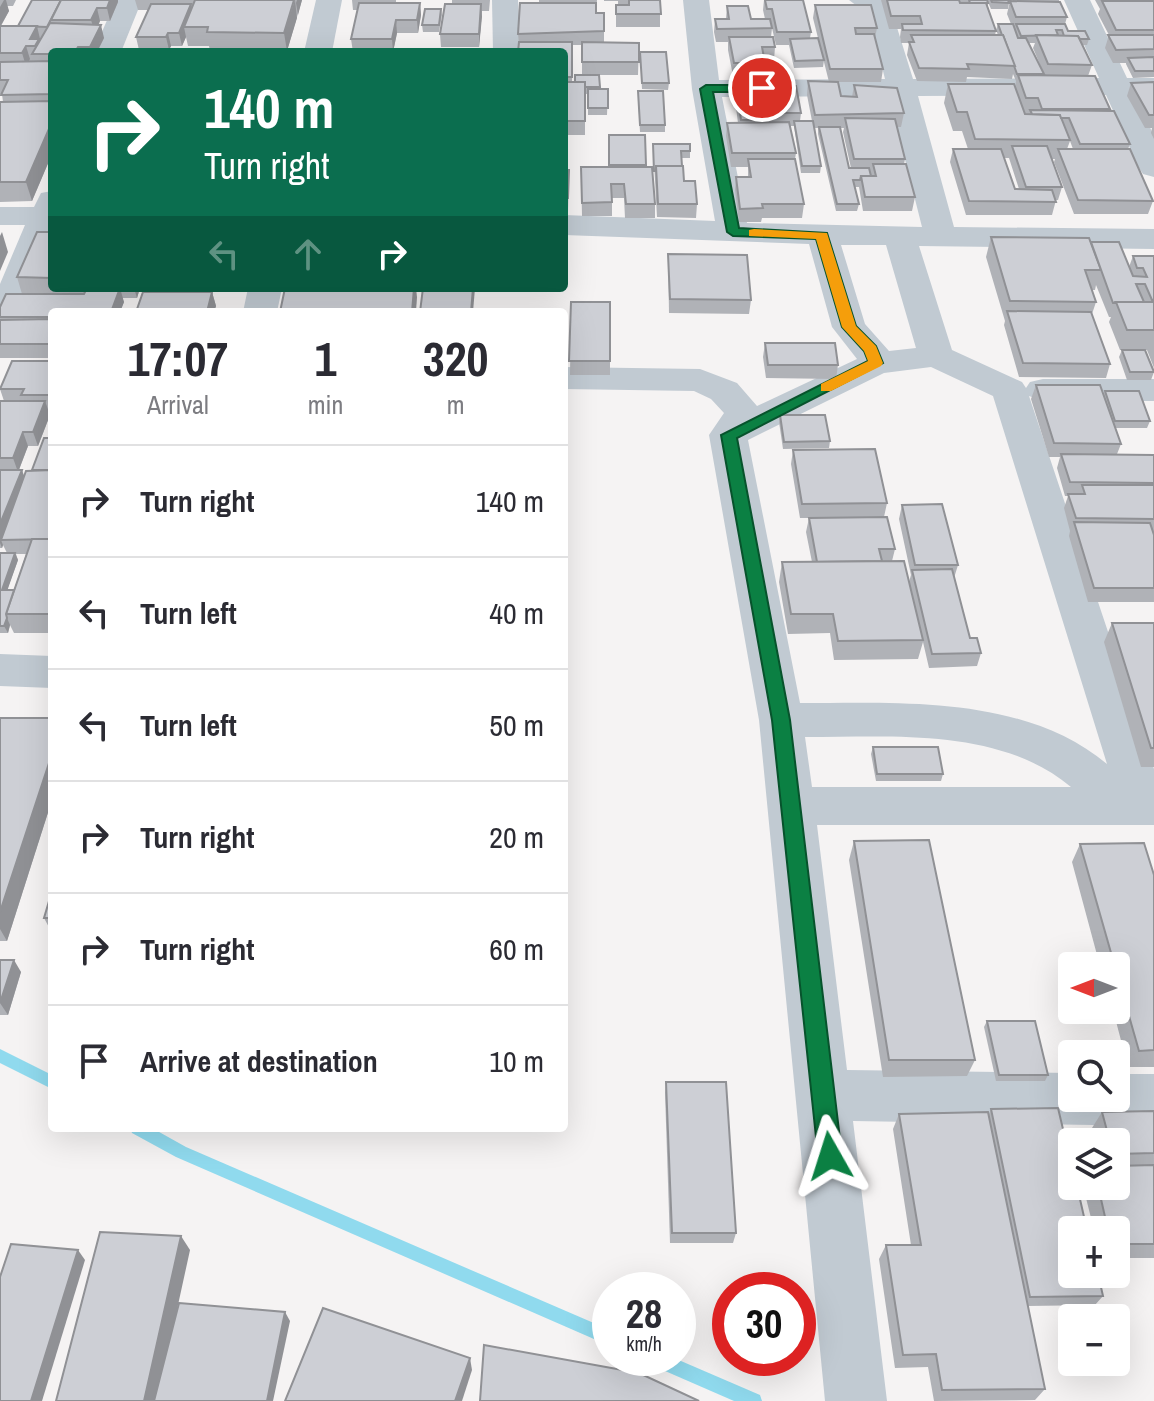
<!DOCTYPE html>
<html lang="en">
<head>
<meta charset="utf-8">
<style>
  :root { --surface:#fff; --page:#f2f2f3; --text:#2b2b33; --muted:#7c7c81; --line:#e1e1e2 }
  body { margin:0; font-family:"Archivo Narrow",sans-serif; background:var(--page); color:var(--text); height:100vh; display:flex; flex-direction:column; font-size:30px; white-space:nowrap }
  * { box-sizing:border-box; margin:0 }
  p { font-size:26px; color:var(--muted) }
  .icon { flex:none; width:44px; height:44px; fill:none; stroke:currentColor; stroke-width:2; stroke-linecap:round; stroke-linejoin:round }
  .map { position:relative; flex:1; overflow:hidden }
  .details { position:absolute; left:48px; top:308px; width:520px; height:824px; display:flex; flex-direction:column; background:var(--surface); border-radius:8px; box-shadow:0 8px 32px #0002 }
  .details>* { flex:none }
  .guide { position:absolute; left:48px; top:48px; width:520px; height:244px; border-radius:8px; box-shadow:0 8px 32px #0002; background:#0b6e4f; color:#fff; overflow:hidden }
  .needle { width:52px; rotate:270deg }
  .fabs { position:absolute; left:1058px; top:952px; display:grid; gap:16px }
  .fabs a { display:grid; place-items:center; width:72px; height:72px; border-radius:8px; background:var(--surface); box-shadow:0 8px 32px #0002; font-size:40px }
  .speed { position:absolute; left:592px; top:1272px; display:flex; gap:16px; font-size:40px; font-weight:700; text-align:center }
  .speed>* { display:grid; place-content:center; width:104px; height:104px; border-radius:50%; background:var(--surface); box-shadow:0 8px 32px #0002; line-height:1 }
  .speed small { font-size:20px; font-weight:400 }
  .speed .limit { border:12px solid #d22; background:#fff; color:#111 }
  .pin { position:absolute; display:grid; place-items:center; width:68px; height:68px; color:#fff; margin:-34px; border:4px solid #fff; border-radius:50%; box-shadow:0 2px 8px #0007 }
  .me { position:absolute; width:88px; margin:-44px; rotate:354deg; stroke-linejoin:round; filter:drop-shadow(0 0 6px #0008) }
  .turn { display:flex; align-items:center; gap:28px; height:168px; padding:0 24px; font-size:36px }
  .turn .icon { width:104px; height:104px; stroke-width:2.5 }
  .turn b { display:block; font-size:56px; line-height:68px }
  .lanes { display:flex; align-items:center; height:76px; padding:0 24px; background:#0003; justify-content:center; gap:40px; direction:ltr }
  .lanes .off { opacity:.35 }
  .eta { display:flex; justify-content:space-evenly; align-items:center; height:136px; text-align:center }
  .eta b { font-size:48px; font-weight:700; line-height:56px }
  ul { padding:0; list-style:none }
  li { display:flex; align-items:center; gap:24px; height:112px; padding:0 24px; border-top:2px solid var(--line) }
  li div { flex:1 }
  li b { display:block; font-size:30px }
  li em { font-style:normal }
  .map>svg:first-child { display:block }
  .lines { fill:none; stroke-linecap:round; stroke-linejoin:round }
  .stream { fill:#90daee; fill-rule:evenodd }
  .street { fill:#c1cad2; fill-rule:evenodd }
  .wall { fill:#b0b2b7; fill-rule:evenodd }
  .shaded-wall { fill:#909195 }
  .building { fill:#cdcfd5; stroke:#909195; stroke-width:2 }
  .route { fill:#0b8043; stroke:#07532c; stroke-width:2 }
  .slow { fill:#f59e0b }
</style>
</head>
<body>
<div class="map">
<svg width="1154" height="1401" viewBox="0 0 1154 1401">
  <rect width="100%" height="100%" fill="#f5f3f3"/>
  <g class="lines">
    <g class="stream">
      <path d="M0,1049L52,1075V1089L0,1063Z"/>
      <path d="M130,1128H152L186,1147L610,1330V1346L176,1157L132,1133Z"/>
      <path d="M647,1358H674L760,1395L762,1401H734L649,1364Z"/>
    </g>
    <g class="street">
      <path d="M116,0H142L121,52H93Z"/>
      <path d="M316,0H342L332,52H304Z"/>
      <path d="M492,0H518L521,52H493Z"/>
      <path d="M683,0H709L719,80L885,79L869,15L849,0H881L890,5L913,79L1099,78L1064,0H1090L1127,78H1154V94L1135,95L1154,136V177L1143,174L1139,168L1106,95L918,96L954,227L1154,229V249L919,246L952,350L1022,382L1026,388L1030,382L1043,379H1154V401H1043L1029,396L1154,769V825H817L847,1070L1072,1073V1098H1116V1074H1154V1126L853,1121L887,1401H825L759,720L709,435L724,413L711,399L694,391L564,389V367L700,369L737,383L757,406L857,359L832,327L809,244L564,235V215L715,221L692,89ZM889,96L922,227L747,223L722,97ZM841,245H886L916,348L889,351L865,324ZM931,367L993,396L1107,764C1024,695 901,703 800,703L748,440L884,373ZM805,737C893,737 999,727 1071,787H812Z"/>
      <path d="M52,191V238L17,323L12,330L0,333V284L25,225H0V207H34L41,193Z"/>
      <path d="M248,288H282L277,312H243Z"/>
      <path d="M0,654L52,656V688L0,686Z"/>
    </g>
  </g>
  <g class="wall">
    <path d="M0,0H16L13,6H7L9,11L1,26H18L118,2L110,21H100L98,25L104,38L97,52H52V154L32,201L0,202V102H3L2,94H0Z"/>
    <path d="M135,0H302L287,51H210L209,46H188L186,37L182,46H171L169,50H139L136,37L148,10H138Z"/>
    <path d="M352,0H396V3H420L421,15L418,33H397L393,52H353L351,39L358,10H353Z"/>
    <path d="M452,0H490L489,11H482L479,47H441L440,34L452,4Z"/>
    <path d="M539,0H597L596,13H604V43H639L638,75H599L600,89H608L607,115H588V94H585V135H566V170H569L568,212H564V52L519,44L518,34L539,3ZM572,45H582V75L575,82H572Z"/>
    <path d="M604,0H660V27H616V5H618V1H604Z"/>
    <path d="M764,0H803L811,32L810,38L824,60L823,67L794,68L789,45H776L772,28L771,37L775,47L774,60H765L764,76H733L728,50V42H716L714,32L715,19H726L727,6L751,19H765L763,10Z"/>
    <path d="M881,0H987L988,3V7L996,31L995,35H998L996,30L998,24H1011L1007,14L1010,1H1013V0H1059V2L1067,17L1065,24L1068,31L1089,39L1087,45H1083L1092,65L1088,76L1110,109L1109,111L1130,144L1128,149L1153,201L1148,214H1074L1054,162L1055,159H1052L1062,187L1058,200H1056L1052,215H966L950,162L953,149H968L962,131H953L944,103L948,84L1015,87L1016,81L1013,74L1012,79L967,77L966,82L917,81L907,55L909,43H901L900,37L901,29H889ZM1029,43H1035L1033,48L1044,74ZM1070,141L1073,149H1067ZM1004,158H1009L1019,189H1015Z"/>
    <path d="M987,0H1008L1009,3L1008,9H991Z"/>
    <path d="M1095,0H1154V77L1133,78L1126,64V63H1113L1105,48L1109,35L1098,14L1100,9Z"/>
    <path d="M815,5L877,28L875,38L883,69L881,82H838L841,96L852,97L854,85L904,113L901,127H897L905,159L904,164L915,197L912,211H863L859,187H855L859,204L857,211H836L818,134V128H814L821,166L820,173H801L794,126H790L796,153L795,159L804,204L802,218H762L761,222H739L735,190L736,177H748V167H731L726,136L727,123H738L735,100L736,87L801,113L800,121H812L807,95L808,81L829,82L813,18ZM840,128H844L843,132L851,168H849Z"/>
    <path d="M441,9L442,15L439,32H423L422,25Z"/>
    <path d="M640,52L669,83L668,90L642,89Z"/>
    <path d="M1154,82V139L1151,133L1152,128H1145L1127,96L1131,83Z"/>
    <path d="M638,98L665,125V132H640Z"/>
    <path d="M609,135H645L646,167L655,204V218H625L624,198H612V216H582L581,167H609Z"/>
    <path d="M653,144L690,151V158H681L684,181L697,204L696,218L657,217Z"/>
    <path d="M52,232V288H140L137,298H122L124,302L120,312H52V358H0V317L22,294L17,277Z"/>
    <path d="M991,237L1091,242L1129,267L1133,256H1154V368L1147,350H1120L1109,322L1111,317H1109L1096,285L1095,290H1092L1096,302L1092,314L1110,364L1106,378L1019,377L1004,325L1005,321L986,257Z"/>
    <path d="M668,254L751,300L749,314L669,313Z"/>
    <path d="M154,288H198L197,292H212L216,306L214,312H136L155,292Z"/>
    <path d="M511,288H553V289Z"/>
    <path d="M571,302H610V375H570Z"/>
    <path d="M765,343L838,365L836,379L766,378L763,357Z"/>
    <path d="M1122,350L1154,372L1151,380H1127L1119,357Z"/>
    <path d="M52,361V409H48L50,415L38,446H28L19,470L24,476L32,470L52,438V633H14L10,625L8,633H0V553H7L3,545L2,548H0V401H4L0,389ZM16,554H26L14,590H7L18,560Z"/>
    <path d="M1036,385L1103,395L1105,391L1150,421L1147,428H1115L1121,444L1117,454L1154,455V602H1088L1069,536L1070,531L1064,508L1068,496H1065L1057,468L1060,457H1049L1031,399Z"/>
    <path d="M780,415L830,441L829,448L783,449L779,422Z"/>
    <path d="M793,450L887,503L884,517L895,549L892,561L909,582L911,575L899,519L902,505L958,565L954,578L970,638L981,653L977,666L929,668L923,642L918,659L834,660L830,633L788,634L779,582L782,562H812L806,532L809,518H800L791,464Z"/>
    <path d="M1112,623H1154V767H1141L1104,642Z"/>
    <path d="M0,718H52V800L7,941H0Z"/>
    <path d="M873,747L943,774L941,781H876L871,754Z"/>
    <path d="M854,841L975,1060L967,1076L883,1077L849,860Z"/>
    <path d="M1080,844L1154,875V1067H1128L1113,1010H1116V966H1100L1072,862Z"/>
    <path d="M52,891V933L44,918Z"/>
    <path d="M0,960L21,972L8,1015H0Z"/>
    <path d="M987,1021L1048,1075L1045,1081H996L984,1027Z"/>
    <path d="M666,1082L736,1233L733,1243H670L665,1093Z"/>
    <path d="M991,1109L1103,1296L1095,1305L1028,1306L1045,1389L1035,1400L934,1401L928,1367L895,1368L879,1259L886,1245H911L893,1129L899,1114H989Z"/>
    <path d="M1154,1111V1258H1116V1230H1094L1083,1186H1116V1142H1095L1092,1128L1102,1112Z"/>
  </g>
  <g class="shaded-wall">
    <path d="M4,0H6L9,11L0,27V7Z"/>
    <path d="M110,0H118V2L110,21L107,8Z"/>
    <path d="M295,0L297,18L287,51L284,33Z"/>
    <path d="M297,0H302L298,15L296,3Z"/>
    <path d="M420,3L421,15L418,33L417,20Z"/>
    <path d="M191,4L194,17L184,27L186,37L182,46L179,33Z"/>
    <path d="M481,4L482,17L479,47V34Z"/>
    <path d="M97,8L100,21L95,33L91,20Z"/>
    <path d="M396,20L397,33L393,52L392,39Z"/>
    <path d="M101,25L104,38L97,52H92L90,47Z"/>
    <path d="M37,26L40,39L38,54L35,46L30,39Z"/>
    <path d="M168,33L171,46L169,50L166,37Z"/>
    <path d="M26,46L30,59L26,66L22,53Z"/>
    <path d="M52,122V154L32,201L26,182Z"/>
    <path d="M2,232L8,252L0,271V236Z"/>
    <path d="M120,288L124,302L120,312H111Z"/>
    <path d="M134,288H140L137,298Z"/>
    <path d="M414,288H416L417,297L416,312H412Z"/>
    <path d="M473,288H475L473,312H471Z"/>
    <path d="M212,292L216,306L214,312H207Z"/>
    <path d="M45,401L50,415L38,446L33,432Z"/>
    <path d="M23,432L28,446L18,472L13,458Z"/>
    <path d="M22,470L27,484L1,540L3,545L2,548L0,543V524Z"/>
    <path d="M15,553L18,560L5,597L2,590Z"/>
    <path d="M7,618L10,625L8,633L4,626Z"/>
    <path d="M52,754V800L7,941L0,929V912Z"/>
    <path d="M14,960L21,972L8,1015L0,1003Z"/>
    <path d="M181,1236L190,1250L157,1401H144Z"/>
    <path d="M78,1250L85,1260L42,1401H31Z"/>
    <path d="M285,1312L290,1321L273,1401H267Z"/>
    <path d="M470,1358L472,1370L462,1401H455Z"/>
  </g>
  <g class="building">
    <path d="M32,0H61L47,27L18,26Z"/>
    <path d="M61,0H110L107,8H97L91,20H51Z"/>
    <path d="M195,0H294L284,33L207,32L208,27H184Z"/>
    <path d="M629,0H660L661,14H616V5H629Z"/>
    <path d="M765,0H803L811,32H777L772,9H767Z"/>
    <path d="M887,0H959L960,3H986L996,31L903,30L902,24H922L920,16H891Z"/>
    <path d="M969,0H987L988,3H970Z"/>
    <path d="M991,0H1008L1009,3L992,2Z"/>
    <path d="M1010,1L1060,2L1067,17H1016Z"/>
    <path d="M1102,1H1154V30H1116Z"/>
    <path d="M359,3H420L417,20H396L392,39H351Z"/>
    <path d="M520,3H596V13H604V31L518,34Z"/>
    <path d="M151,4H191L179,33H168L166,37H136Z"/>
    <path d="M445,4H481L479,34H440Z"/>
    <path d="M815,5H871L877,28H855L856,34H874L883,69H830Z"/>
    <path d="M727,6H748L751,19H770L772,28L717,29L715,19H729Z"/>
    <path d="M425,9H441L439,25H422Z"/>
    <path d="M50,23L101,25L90,47H78L75,52H52V54H32Z"/>
    <path d="M998,24H1013L1018,38H1026L1044,74H1017L1003,35H1002Z"/>
    <path d="M1016,24H1065L1068,31H1085L1089,39H1080L1078,36H1064L1062,30H1056L1058,35L1021,36Z"/>
    <path d="M0,26H37L30,39H39L35,46H26L22,53H0Z"/>
    <path d="M911,35H1003L1015,66L967,64L969,69L919,68L909,42H914Z"/>
    <path d="M1036,35L1078,36L1092,65L1048,64Z"/>
    <path d="M1108,35H1154V49L1116,50Z"/>
    <path d="M729,37H773L775,47H762L765,63H734Z"/>
    <path d="M818,38L824,60L795,61L790,39Z"/>
    <path d="M519,42H572V77H564V52H518Z"/>
    <path d="M582,42L639,43V62H582Z"/>
    <path d="M478,51V52H439Z"/>
    <path d="M640,52H666L669,83H642Z"/>
    <path d="M1154,57V71H1135L1128,58Z"/>
    <path d="M52,61V94L1,95L8,80H0V62Z"/>
    <path d="M575,75H599L600,87H585V82H575Z"/>
    <path d="M1018,75L1095,76L1110,109H1042L1038,98H1026Z"/>
    <path d="M808,81L838,82L841,96L857,97L854,85L897,88L904,113L815,115Z"/>
    <rect x="564" y="82" width="21" height="39"/>
    <path d="M1154,82V115H1149L1131,83Z"/>
    <path d="M948,84H1014L1025,114L1060,115L1070,140L975,139L967,112H957Z"/>
    <path d="M796,86L801,113H768L769,120H741L736,87Z"/>
    <rect x="588" y="89" width="20" height="19"/>
    <path d="M638,91H663L665,125H640Z"/>
    <path d="M52,101V122L26,182H0V102Z"/>
    <path d="M1030,110L1114,111L1130,144H1080L1069,118H1061L1060,115L1032,114Z"/>
    <path d="M845,118L895,119L905,159H854Z"/>
    <path d="M794,121H813L821,166H802Z"/>
    <path d="M789,122L796,153H732L727,123Z"/>
    <path d="M819,127H840L849,168H869L871,176H861L860,180H853L859,204H837Z"/>
    <rect x="564" y="131" width="2" height="31"/>
    <path d="M609,135H645L646,165H609Z"/>
    <path d="M653,144H690V151H681L682,166H656V171H654Z"/>
    <path d="M1012,146H1047L1062,187H1026Z"/>
    <path d="M953,149H1001L1015,189L1052,190L1056,202L969,201Z"/>
    <path d="M1058,149H1130L1153,201L1078,200Z"/>
    <path d="M748,159H795L804,204H762L763,208L740,209L736,177H751Z"/>
    <path d="M873,164H906L915,197H865L861,176H876Z"/>
    <path d="M656,166H683L684,181H695L697,204H658Z"/>
    <path d="M581,167H652L655,204H626L624,184H611L612,202L582,203Z"/>
    <path d="M564,170H569L568,198H564Z"/>
    <path d="M37,232H52V278L17,277Z"/>
    <path d="M991,237L1089,238L1101,270H1085L1096,302L1010,301Z"/>
    <path d="M1091,242H1119L1133,276L1147,277L1143,268H1137L1133,256H1154V300H1152L1145,284H1136L1144,302H1116L1117,303H1113Z"/>
    <path d="M668,254L747,255L751,300L670,299Z"/>
    <path d="M87,288H120L111,312H52V317H0V307L6,294H84Z"/>
    <path d="M285,288H414L412,312H280Z"/>
    <path d="M423,288H473L471,312H420Z"/>
    <path d="M143,292H212L207,312H136Z"/>
    <path d="M571,302H610V361H569Z"/>
    <path d="M1116,302H1154V330H1127Z"/>
    <path d="M1007,311L1091,312L1110,364L1023,363Z"/>
    <path d="M52,319V344H0V320Z"/>
    <path d="M765,343H835L838,365H768Z"/>
    <path d="M1122,350H1145L1154,372H1130Z"/>
    <path d="M12,361H52V395H21L24,389H0Z"/>
    <path d="M1036,385H1100L1121,444L1054,443Z"/>
    <path d="M1105,391H1139L1150,421H1115Z"/>
    <path d="M0,401H45L33,432H23L13,458H0Z"/>
    <path d="M780,415H825L830,441L784,442Z"/>
    <path d="M44,438H52V470H32Z"/>
    <path d="M875,449L887,503L802,504L793,450Z"/>
    <path d="M1061,454L1154,455V483L1070,482Z"/>
    <path d="M0,470H22L0,524Z"/>
    <path d="M52,470V539L1,540L26,471Z"/>
    <path d="M1082,485H1154V519L1076,518L1068,494H1085Z"/>
    <path d="M942,504L958,565H915L902,505Z"/>
    <path d="M887,517L895,549H879L882,561L817,562L809,518Z"/>
    <path d="M1074,522L1150,523L1154,535V588H1094Z"/>
    <path d="M32,539H52V614H6Z"/>
    <path d="M0,553H15L2,590H14L6,614L7,618L4,626H0Z"/>
    <path d="M904,561L923,640L838,641L833,614H791L782,562Z"/>
    <path d="M952,569L970,638H977L981,653L932,654L912,570Z"/>
    <path d="M1112,623H1154V748H1151Z"/>
    <path d="M0,718H52V754L0,912Z"/>
    <path d="M873,747H938L943,774H877Z"/>
    <path d="M929,840L975,1060H889L854,841Z"/>
    <path d="M1144,843L1154,875V1050L1139,1051L1080,844Z"/>
    <path d="M52,891V918H44Z"/>
    <path d="M0,960H14L0,1003Z"/>
    <path d="M987,1021H1035L1048,1075H999Z"/>
    <path d="M666,1082H726L736,1233H672Z"/>
    <path d="M1058,1108L1072,1167V1186H1077L1087,1230H1072V1274H1098L1103,1296L1030,1297L991,1109Z"/>
    <path d="M1154,1111V1153L1116,1154V1142H1110L1102,1112Z"/>
    <path d="M988,1112L1045,1389L942,1390L936,1354L903,1355L886,1245H921L899,1114Z"/>
    <path d="M1154,1165V1244H1116V1230H1108L1098,1186H1116V1166Z"/>
    <path d="M100,1232L181,1236L144,1401H56Z"/>
    <path d="M11,1244L78,1250L31,1401H0V1277Z"/>
    <path d="M179,1303L285,1312L267,1401H154Z"/>
    <path d="M323,1308L470,1358L455,1401H285Z"/>
    <path d="M484,1345L639,1373L699,1401H480Z"/>
  </g>
  <path class="route" d="M706,85H762L768,88L762,92H713L739,228L827,233L856,326L876,346L883,363L737,438L790,720L842,1156L838,1164L830,1168L822,1164L818,1156L772,720L721,435L868,361L864,351L842,327L816,239L733,236L727,232L700,89Z"/>
  <path class="slow" d="M754,229L827,233L856,326L876,346L883,363L881,366L831,391H821V384L868,361L864,351L842,327L816,239L749,236V230Z"/>
</svg>
<div class="fabs">
<a><svg class="needle" viewBox="-14 -14 28 28"><path d="M0-13l5 13h-10z" fill="#e53935"/><path d="M0 13l5-13h-10z" fill="#7c7c81"/></svg></a>
<a><svg class="icon" aria-label="search" viewBox="0 0 24 24"><circle cx="10" cy="10" r="6"/><path d="M15 15l6 6"/></svg></a>
<a><svg class="icon" aria-label="layers" viewBox="0 0 24 24"><path d="M12 4l9 5-9 5-9-5zM3 14l9 5 9-5"/></svg></a>
<a>+</a>
<a>−</a>
</div>
<div class="speed"><div>28<small>km/h</small></div><div class="limit">30</div></div>
<div class="pin" style="left:762px;top:88px;background:#d93025"><svg class="icon" aria-label="arrive" viewBox="0 0 24 24"><path d="M6 21V4h12l-3 4 3 4H6"/></svg></div>
<svg class="me" style="left:830px;top:1156px" viewBox="-20 -20 40 40"><path d="M0-17L14 15 0 8-14 15z" fill="#0b8043" stroke="#fff" stroke-width="4"/></svg>
<div class="guide">
<div class="turn"><svg class="icon" aria-label="right" viewBox="0 0 24 24"><path d="M7 20v-9h11M14 6l5 5-5 5"/></svg><div><b>140 m</b>Turn right</div></div>
<div class="lanes"><svg class="icon off" aria-label="left" viewBox="0 0 24 24"><path d="M17 20v-9H6M10 6l-5 5 5 5"/></svg><svg class="icon off" aria-label="ahead" viewBox="0 0 24 24"><path d="M12 20V5M6 11l6-6 6 6"/></svg><svg class="icon" aria-label="right" viewBox="0 0 24 24"><path d="M7 20v-9h11M14 6l5 5-5 5"/></svg></div>
</div>
<section class="details">
<div class="eta">
<div><b>17:07</b><p>Arrival</p></div>
<div><b>1</b><p>min</p></div>
<div><b>320</b><p>m</p></div>
</div>
<ul>
<li><svg class="icon" aria-label="right" viewBox="0 0 24 24"><path d="M7 20v-9h11M14 6l5 5-5 5"/></svg><div><b>Turn right</b></div><em>140 m</em></li>
<li><svg class="icon" aria-label="left" viewBox="0 0 24 24"><path d="M17 20v-9H6M10 6l-5 5 5 5"/></svg><div><b>Turn left</b></div><em>40 m</em></li>
<li><svg class="icon" aria-label="left" viewBox="0 0 24 24"><path d="M17 20v-9H6M10 6l-5 5 5 5"/></svg><div><b>Turn left</b></div><em>50 m</em></li>
<li><svg class="icon" aria-label="right" viewBox="0 0 24 24"><path d="M7 20v-9h11M14 6l5 5-5 5"/></svg><div><b>Turn right</b></div><em>20 m</em></li>
<li><svg class="icon" aria-label="right" viewBox="0 0 24 24"><path d="M7 20v-9h11M14 6l5 5-5 5"/></svg><div><b>Turn right</b></div><em>60 m</em></li>
<li><svg class="icon" aria-label="arrive" viewBox="0 0 24 24"><path d="M6 21V4h12l-3 4 3 4H6"/></svg><div><b>Arrive at destination</b></div><em>10 m</em></li>
</ul>
</section>
</div>
</body>
</html>
